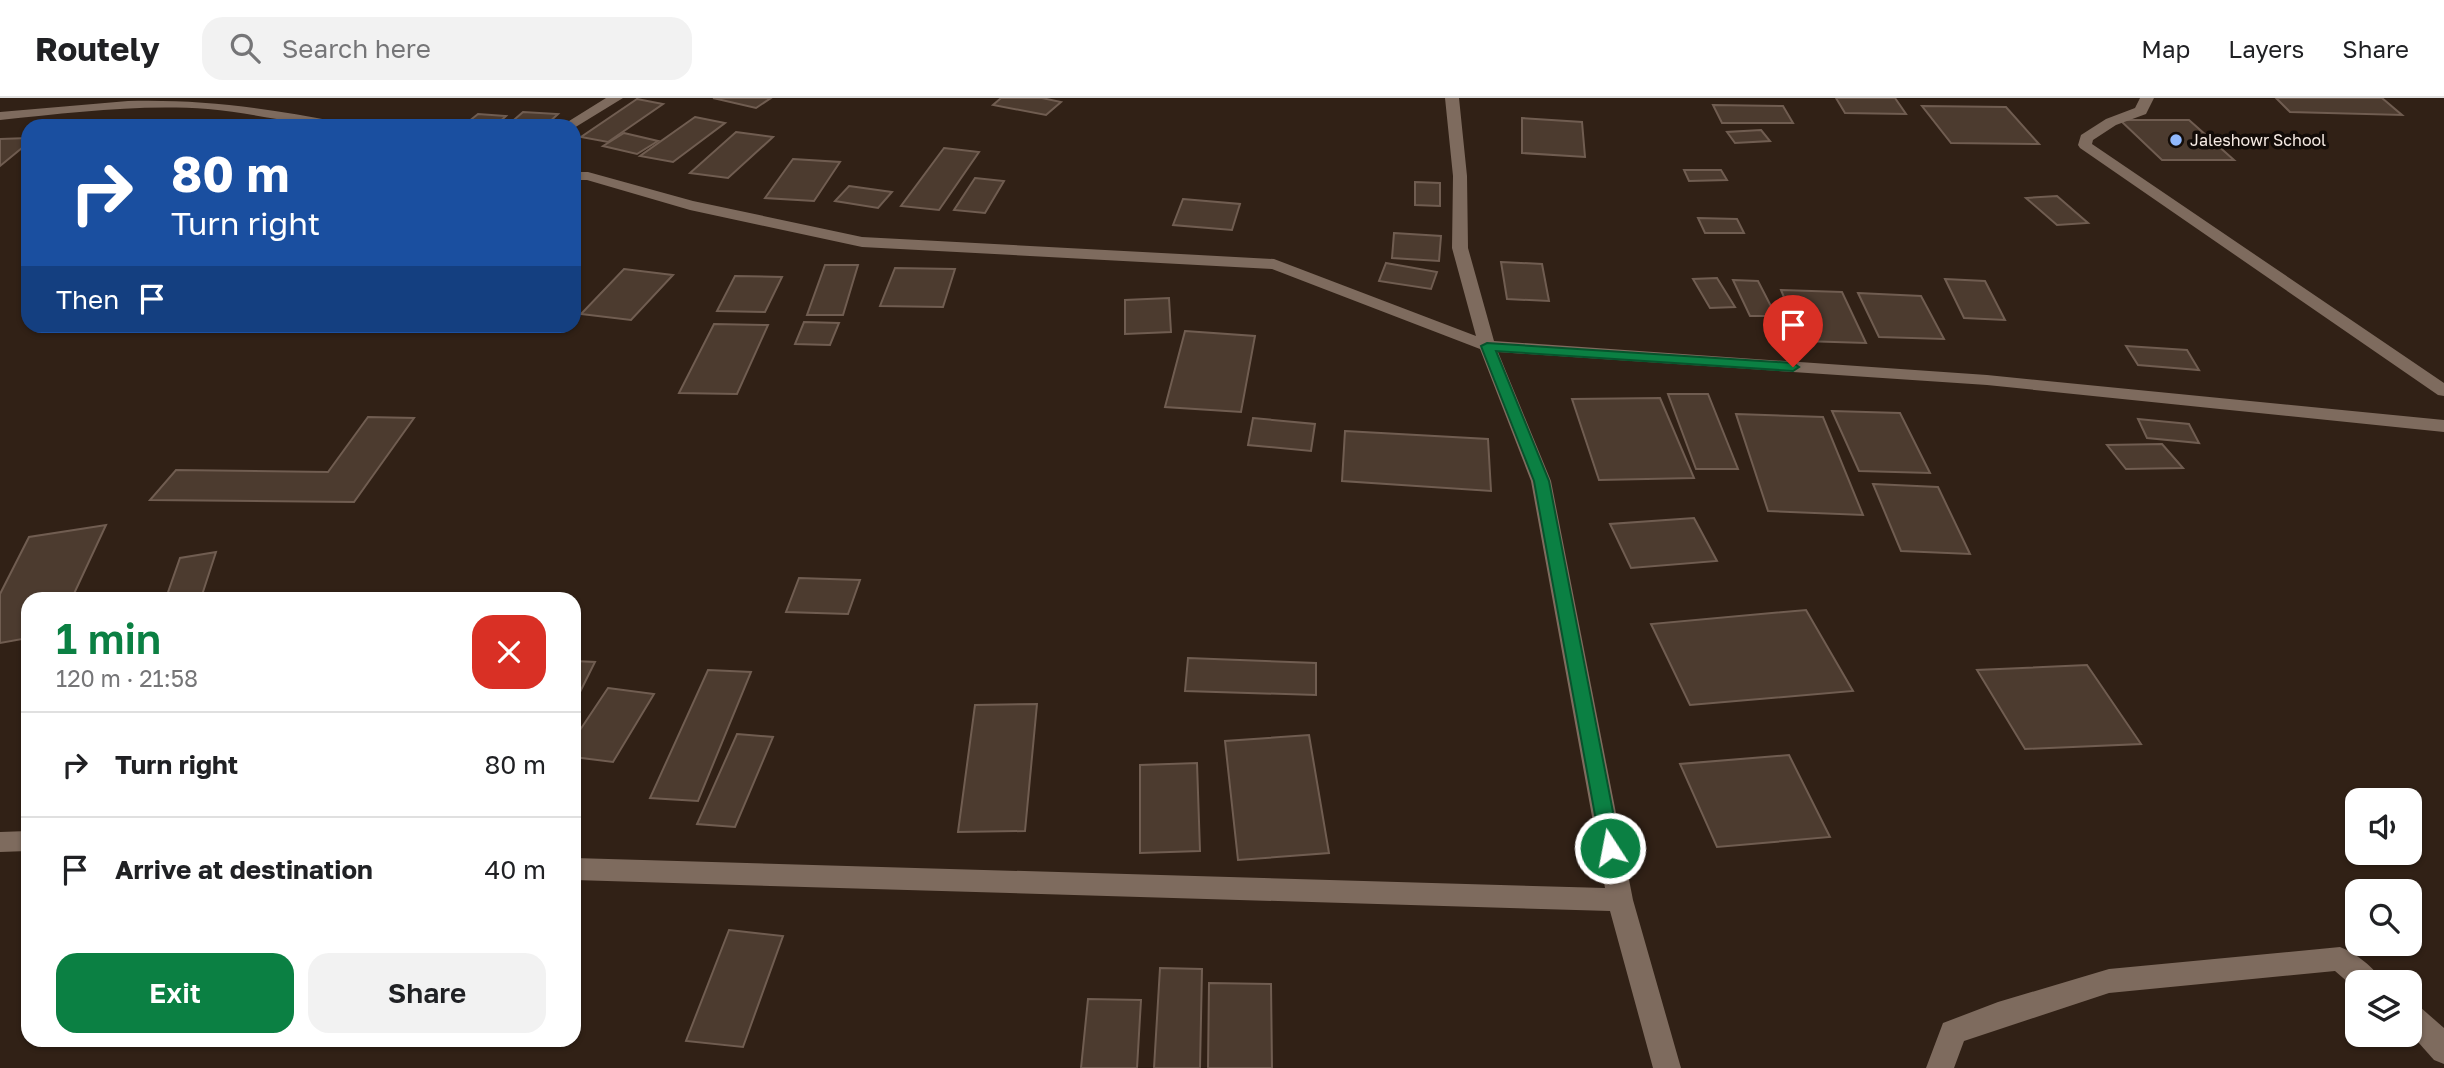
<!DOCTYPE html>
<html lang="en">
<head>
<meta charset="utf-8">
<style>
  :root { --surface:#fff; --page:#f2f2f2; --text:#202124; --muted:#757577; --line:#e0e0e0; --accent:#0b8043 }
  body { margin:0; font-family:"Golos Text",sans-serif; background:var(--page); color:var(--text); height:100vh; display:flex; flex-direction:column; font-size:26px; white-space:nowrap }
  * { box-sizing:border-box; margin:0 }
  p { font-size:23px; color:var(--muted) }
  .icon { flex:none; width:38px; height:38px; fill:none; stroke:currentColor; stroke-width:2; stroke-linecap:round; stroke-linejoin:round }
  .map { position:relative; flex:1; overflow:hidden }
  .drawer { position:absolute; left:21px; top:494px; width:560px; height:455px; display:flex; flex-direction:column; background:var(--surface); border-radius:21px; box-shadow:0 2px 5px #0004 }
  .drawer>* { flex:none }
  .top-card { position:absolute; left:21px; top:21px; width:560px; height:214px; border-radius:21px; box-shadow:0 2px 5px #0004; background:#1a4fa0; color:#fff; overflow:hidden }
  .controls { position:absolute; left:2345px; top:690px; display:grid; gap:14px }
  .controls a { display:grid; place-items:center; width:77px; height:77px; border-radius:14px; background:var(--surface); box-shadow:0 2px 5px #0004; font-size:35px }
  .pin { position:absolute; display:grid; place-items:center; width:60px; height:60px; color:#fff; margin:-72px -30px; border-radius:50% 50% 50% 0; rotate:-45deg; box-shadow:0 0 7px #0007 }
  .pin .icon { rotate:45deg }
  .me { position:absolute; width:77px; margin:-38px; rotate:349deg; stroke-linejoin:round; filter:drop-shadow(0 0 5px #0008) }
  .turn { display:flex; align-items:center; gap:24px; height:147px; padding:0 35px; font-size:32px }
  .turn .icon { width:91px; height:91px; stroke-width:2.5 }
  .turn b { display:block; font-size:49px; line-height:60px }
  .then { display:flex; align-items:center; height:66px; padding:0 35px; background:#0003; gap:14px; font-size:26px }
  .round { display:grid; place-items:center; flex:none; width:74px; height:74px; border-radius:21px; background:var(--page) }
  .summary { display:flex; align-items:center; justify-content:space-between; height:119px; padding:0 35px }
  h1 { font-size:42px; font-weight:600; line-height:52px; color:var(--accent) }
  .primary-button { display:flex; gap:14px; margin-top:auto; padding:14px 35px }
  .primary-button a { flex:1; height:80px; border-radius:21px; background:var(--accent); color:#fff; font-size:28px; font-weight:600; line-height:80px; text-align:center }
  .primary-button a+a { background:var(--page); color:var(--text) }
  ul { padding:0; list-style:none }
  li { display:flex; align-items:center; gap:21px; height:105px; padding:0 35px; border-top:2px solid var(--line) }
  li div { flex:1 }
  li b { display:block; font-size:26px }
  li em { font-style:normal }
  header { display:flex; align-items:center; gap:42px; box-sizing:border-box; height:98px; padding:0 35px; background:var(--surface); border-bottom:2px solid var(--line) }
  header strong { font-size:33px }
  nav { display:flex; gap:38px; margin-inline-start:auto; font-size:24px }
  .search { width:490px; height:63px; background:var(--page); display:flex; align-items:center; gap:18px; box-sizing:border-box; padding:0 24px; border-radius:21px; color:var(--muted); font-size:26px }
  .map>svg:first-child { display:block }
  .building { fill:#4c3b2f; stroke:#705d51; stroke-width:2 }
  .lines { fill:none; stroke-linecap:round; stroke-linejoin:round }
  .street { fill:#7e6b5e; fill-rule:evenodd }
  .route { fill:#0b8043; stroke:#07532c; stroke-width:2 }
  .poi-dot { fill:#90b8fd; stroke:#130c08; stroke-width:2.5 }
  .labels { text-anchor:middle; stroke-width:7; stroke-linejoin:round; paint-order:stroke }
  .far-poi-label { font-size:16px; fill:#f7ece5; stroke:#130c08; text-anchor:start }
</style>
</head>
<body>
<header>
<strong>Routely</strong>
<div class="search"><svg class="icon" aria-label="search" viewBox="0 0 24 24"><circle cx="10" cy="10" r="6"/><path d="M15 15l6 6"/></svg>Search here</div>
<nav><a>Map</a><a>Layers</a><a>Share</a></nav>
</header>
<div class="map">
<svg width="2444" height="970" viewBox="0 0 2444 970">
  <rect width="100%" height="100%" fill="#312116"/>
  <g class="building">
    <path d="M713,0H771L756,10Z"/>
    <path d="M1001,0H1042L1061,4L1046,17L993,7Z"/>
    <path d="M1836,0H1895L1906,16L1845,15Z"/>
    <path d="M2276,0H2382L2402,17L2290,14Z"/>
    <path d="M637,1L663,6L608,44L581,39Z"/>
    <path d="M1713,7L1783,8L1793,25H1722Z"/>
    <path d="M1922,8L2006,9L2039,46L1951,45Z"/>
    <path d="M523,14L558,16L545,28H507Z"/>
    <path d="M478,16L506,18L495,28H463Z"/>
    <path d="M695,19L725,25L673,64L640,58Z"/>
    <path d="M1522,20L1582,24L1585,59L1522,55Z"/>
    <path d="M2120,22H2189L2234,62H2162Z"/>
    <path d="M1761,32L1770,43L1735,45L1727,34Z"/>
    <path d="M736,34L773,39L728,80L690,75Z"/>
    <path d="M624,35L658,43L637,56L603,48Z"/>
    <path d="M28,40V45L0,68V41Z"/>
    <path d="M944,50L979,54L939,112L901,108Z"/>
    <path d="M793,61L840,64L814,103L765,100Z"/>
    <path d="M1684,72H1721L1727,82L1689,83Z"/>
    <path d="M975,80L1004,83L985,115L954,112Z"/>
    <path d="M1415,84L1440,85V108L1415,107Z"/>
    <path d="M849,88L892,94L878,110L835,103Z"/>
    <path d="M2057,98L2088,125L2057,127L2026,100Z"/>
    <path d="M1183,101L1240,106L1232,132L1173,127Z"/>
    <path d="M1698,120L1737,121L1744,135H1705Z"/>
    <path d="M1394,135L1441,138L1439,163L1392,160Z"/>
    <path d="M1501,164L1542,166L1549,203L1507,201Z"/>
    <path d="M1386,165L1437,174L1431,191L1379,183Z"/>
    <path d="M825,167H858L843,217H807Z"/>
    <path d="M895,170L955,171L943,209L880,208Z"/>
    <path d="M624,171L673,177L631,222L581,216Z"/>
    <path d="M735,178L782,179L765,214L717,213Z"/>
    <path d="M1717,180L1735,209L1710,210L1693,181Z"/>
    <path d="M1945,181L1985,183L2005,222L1964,220Z"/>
    <path d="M1733,182L1758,183L1776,218H1750Z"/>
    <path d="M1781,192L1842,194L1866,245L1802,243Z"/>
    <path d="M1858,195L1921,198L1944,241L1879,239Z"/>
    <path d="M1169,200L1171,234L1125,236V202Z"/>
    <path d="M804,224L839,225L830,247L795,246Z"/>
    <path d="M714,226L768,227L737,296L679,295Z"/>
    <path d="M1185,233L1255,238L1241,314L1165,309Z"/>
    <path d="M2126,248L2187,252L2199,272L2138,267Z"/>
    <path d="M1668,296H1708L1738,371H1696Z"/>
    <path d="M1660,300L1694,380L1599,382L1572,301Z"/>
    <path d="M1832,313L1900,315L1930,375L1859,373Z"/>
    <path d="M1736,316L1823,319L1863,417L1768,413Z"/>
    <path d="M368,319L414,320L354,404L150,402L176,372L328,374Z"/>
    <path d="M1253,320L1315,326L1311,353L1248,347Z"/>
    <path d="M2138,321L2189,326L2199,345L2147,340Z"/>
    <path d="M1345,333L1488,341L1491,393L1342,383Z"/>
    <path d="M2162,346L2183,370L2126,371L2107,347Z"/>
    <path d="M1873,386L1938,389L1970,456L1901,453Z"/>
    <path d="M1694,420L1717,463L1631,470L1610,426Z"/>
    <path d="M106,427L72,500H28V540L0,545V496L29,439Z"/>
    <path d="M216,454L201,500H166L180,460Z"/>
    <path d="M799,480L860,482L848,516L786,514Z"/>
    <path d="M1806,512L1853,593L1690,607L1651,526Z"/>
    <path d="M1188,560L1316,565V597L1185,593Z"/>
    <path d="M574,563L595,564L574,606Z"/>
    <path d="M2087,567L2141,646L2025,651L1977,572Z"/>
    <path d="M708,572L751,574L698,703L650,700Z"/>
    <path d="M608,590L654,596L613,664L574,659V641Z"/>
    <path d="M1037,606L1025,733L958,734L975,607Z"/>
    <path d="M737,636L773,639L735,729L697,726Z"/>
    <path d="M1309,637L1329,755L1238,762L1225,643Z"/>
    <path d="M1789,657L1830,739L1717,749L1680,666Z"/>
    <path d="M1197,665L1200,753L1140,755V667Z"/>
    <path d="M729,832L783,838L743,949L686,943Z"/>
    <path d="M1160,870L1202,871L1200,970H1154Z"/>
    <path d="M1209,885L1271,886L1272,970H1208Z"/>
    <path d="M1088,901L1141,902L1137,970H1081Z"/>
  </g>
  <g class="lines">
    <g class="street">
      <path d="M606,0H623L574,30V28H561Z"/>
      <path d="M1445,0H1459L1467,78L1468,150L1494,243L1987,277L2444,322V334L1987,287L1498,254L1551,383L1633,802L1681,970H1653L1610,813L574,782V760L1605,790L1531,383L1480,251L1272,171L862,149L690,112L587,82H574V74H588L693,103L862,139L1274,161L1476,238L1452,150L1453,78Z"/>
      <path d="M2140,0H2154L2146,16L2116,27L2093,42L2092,46L2444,285V298L2438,297L2080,50L2078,47L2081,37L2106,21L2135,10Z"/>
      <path d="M128,3C200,1 268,10 338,24L345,28C299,28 254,15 208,11C138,6 69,15 0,22V14Z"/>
      <path d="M28,733V753L0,754V734Z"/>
      <path d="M2340,849C2355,855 2375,869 2382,884H2357V892L2335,873L2109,895L1964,943L1954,970H1926L1943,925L1998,904L2109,871Z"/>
      <path d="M2410,905L2420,909L2444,930V966L2434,962L2410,935Z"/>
    </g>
  </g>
  <path class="route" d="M1487,245L1793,265L1799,269L1793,273L1496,253L1549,383L1620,750L1617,755L1610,757L1603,755L1601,750L1534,383L1481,248Z"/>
  <circle class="poi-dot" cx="2176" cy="42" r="7"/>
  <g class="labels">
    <g class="far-poi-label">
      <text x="2190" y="48">Jaleshowr School</text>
    </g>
  </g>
</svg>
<div class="controls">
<a><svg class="icon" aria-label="sound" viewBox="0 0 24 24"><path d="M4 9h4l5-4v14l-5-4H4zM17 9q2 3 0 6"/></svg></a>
<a><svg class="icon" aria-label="search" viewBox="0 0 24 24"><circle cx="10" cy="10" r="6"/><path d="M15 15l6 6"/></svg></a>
<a><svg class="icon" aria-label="layers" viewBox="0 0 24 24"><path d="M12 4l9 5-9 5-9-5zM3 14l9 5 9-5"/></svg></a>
</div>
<div class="pin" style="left:1793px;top:269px;background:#d93025"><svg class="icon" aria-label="arrive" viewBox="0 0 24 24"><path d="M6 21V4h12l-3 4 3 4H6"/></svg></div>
<svg class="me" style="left:1610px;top:750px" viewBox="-20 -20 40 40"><circle r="17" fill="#0b8043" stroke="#fff" stroke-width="3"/><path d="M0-11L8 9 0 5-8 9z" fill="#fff"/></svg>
<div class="top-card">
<div class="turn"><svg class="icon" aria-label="right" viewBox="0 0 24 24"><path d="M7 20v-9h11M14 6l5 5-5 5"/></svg><div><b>80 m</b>Turn right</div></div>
<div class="then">Then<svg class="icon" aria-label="arrive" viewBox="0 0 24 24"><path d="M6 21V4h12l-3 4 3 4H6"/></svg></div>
</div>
<section class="drawer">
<div class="summary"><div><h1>1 min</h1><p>120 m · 21:58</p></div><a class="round" style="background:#d93025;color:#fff"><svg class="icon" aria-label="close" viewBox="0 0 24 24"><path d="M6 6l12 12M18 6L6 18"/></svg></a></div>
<ul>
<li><svg class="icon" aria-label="right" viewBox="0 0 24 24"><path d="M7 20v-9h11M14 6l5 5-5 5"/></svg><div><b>Turn right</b></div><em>80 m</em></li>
<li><svg class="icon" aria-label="arrive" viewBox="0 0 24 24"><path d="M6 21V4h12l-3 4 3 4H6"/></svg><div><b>Arrive at destination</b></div><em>40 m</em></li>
</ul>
<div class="primary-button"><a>Exit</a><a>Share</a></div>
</section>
</div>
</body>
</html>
